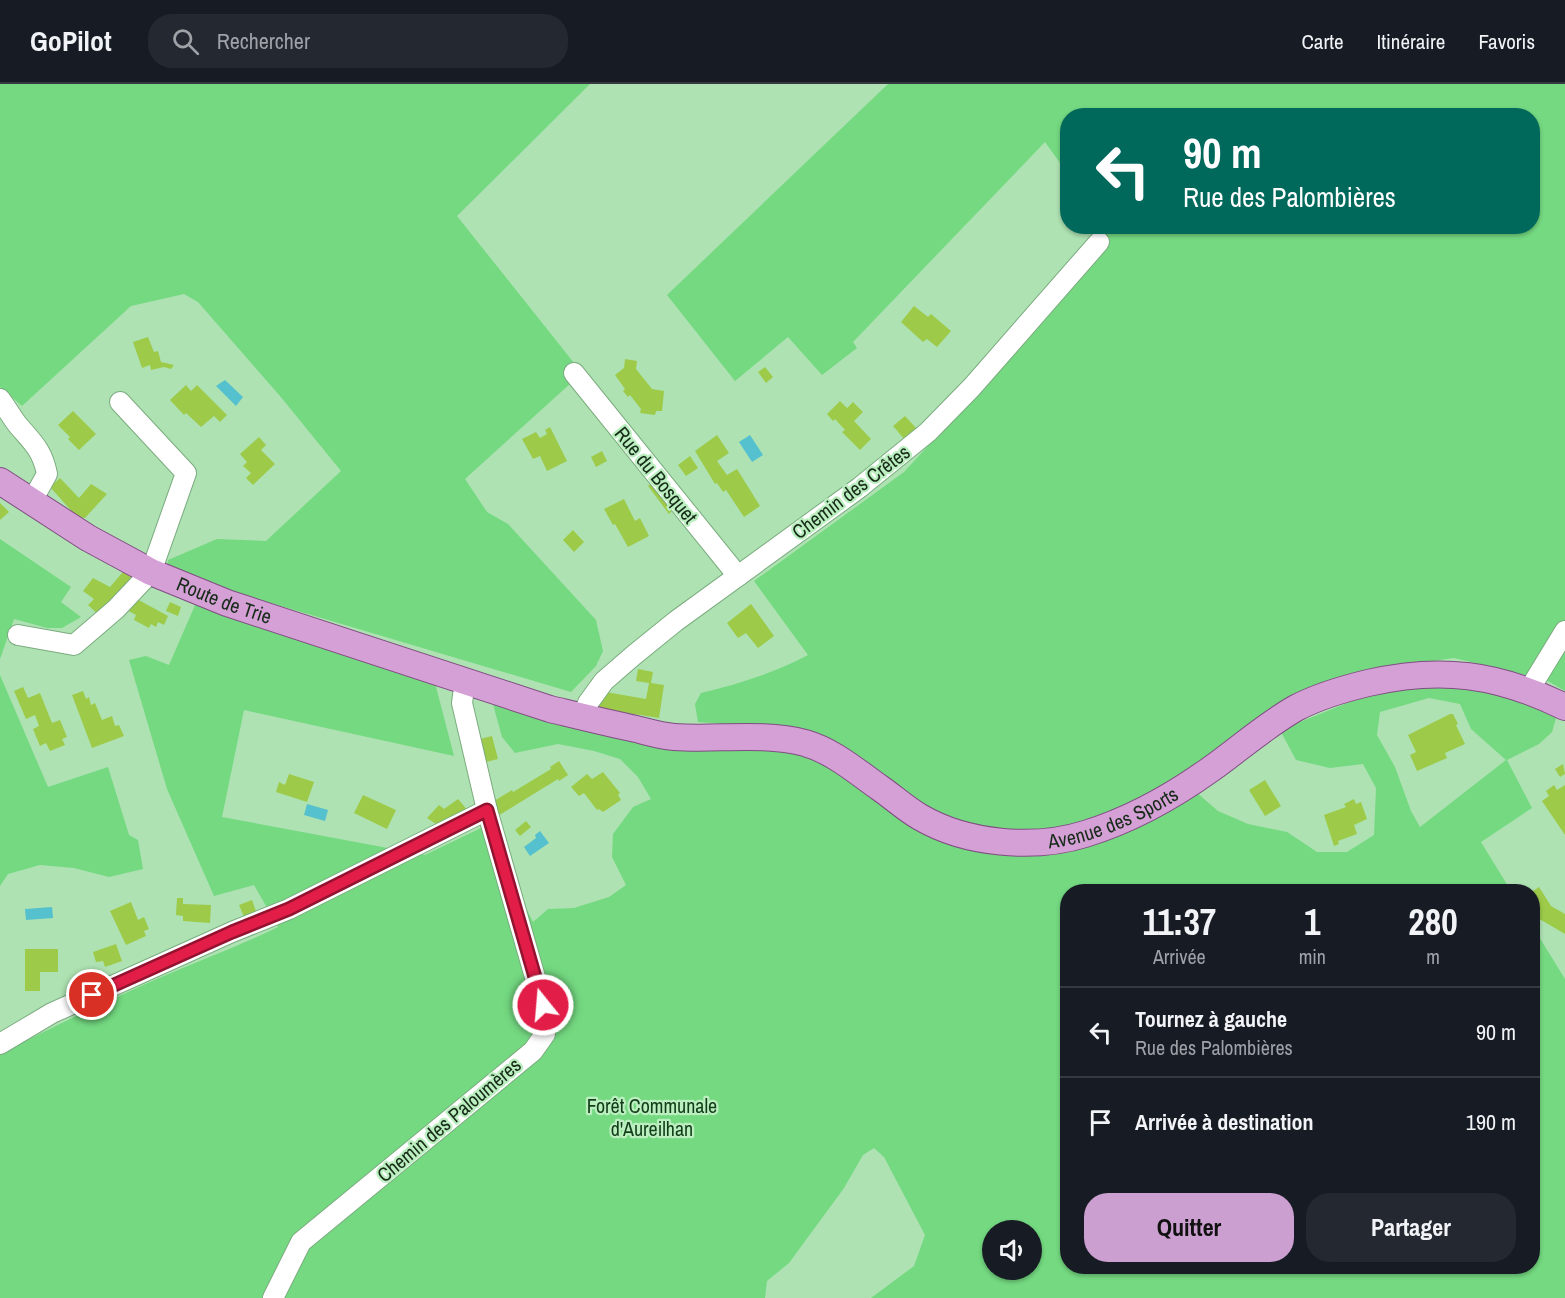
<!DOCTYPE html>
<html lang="fr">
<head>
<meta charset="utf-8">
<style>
  :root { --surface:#171b24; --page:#242831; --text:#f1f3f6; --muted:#9ea1a6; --line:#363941; --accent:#cb9fcf }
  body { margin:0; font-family:"Archivo Narrow",sans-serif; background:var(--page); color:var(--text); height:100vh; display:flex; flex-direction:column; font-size:22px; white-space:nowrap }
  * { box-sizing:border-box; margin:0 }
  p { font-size:20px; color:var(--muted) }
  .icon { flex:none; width:33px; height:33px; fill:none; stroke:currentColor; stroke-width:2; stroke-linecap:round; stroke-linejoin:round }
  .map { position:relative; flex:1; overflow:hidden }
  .side { position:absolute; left:1060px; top:800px; width:480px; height:390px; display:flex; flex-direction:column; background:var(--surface); border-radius:24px; box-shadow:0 2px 4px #0004 }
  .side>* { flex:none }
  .banner { position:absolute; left:1060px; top:24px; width:480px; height:126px; border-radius:24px; box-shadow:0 2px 4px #0004; background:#00695c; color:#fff; overflow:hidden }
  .fabs { position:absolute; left:982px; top:1136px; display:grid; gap:12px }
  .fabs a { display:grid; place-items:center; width:60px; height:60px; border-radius:50%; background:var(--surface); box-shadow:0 2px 4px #0004; font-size:30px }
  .pin { position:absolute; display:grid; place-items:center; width:51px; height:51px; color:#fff; margin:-26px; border:3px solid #fff; border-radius:50%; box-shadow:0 2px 6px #0007 }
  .me { position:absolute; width:66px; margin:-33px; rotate:343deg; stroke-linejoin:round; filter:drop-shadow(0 0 4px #0008) }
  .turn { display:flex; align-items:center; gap:21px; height:126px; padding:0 24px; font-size:27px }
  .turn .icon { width:78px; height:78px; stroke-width:2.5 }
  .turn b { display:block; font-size:42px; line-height:51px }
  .eta { display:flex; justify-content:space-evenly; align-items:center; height:102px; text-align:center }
  .eta b { font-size:36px; font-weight:800; line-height:42px }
  .primary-button { display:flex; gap:12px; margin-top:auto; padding:12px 24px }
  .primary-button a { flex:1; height:69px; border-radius:24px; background:var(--accent); color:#111; font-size:24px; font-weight:800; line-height:69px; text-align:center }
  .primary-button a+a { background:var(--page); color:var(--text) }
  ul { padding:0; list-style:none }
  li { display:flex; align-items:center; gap:18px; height:90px; padding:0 24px; border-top:2px solid var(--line) }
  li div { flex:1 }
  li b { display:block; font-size:22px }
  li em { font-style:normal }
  header { display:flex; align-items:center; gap:36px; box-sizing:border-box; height:84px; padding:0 30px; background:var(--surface); border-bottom:2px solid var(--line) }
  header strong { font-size:28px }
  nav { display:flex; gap:33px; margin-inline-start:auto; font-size:21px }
  .search { width:420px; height:54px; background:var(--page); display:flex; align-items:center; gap:15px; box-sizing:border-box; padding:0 21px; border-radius:24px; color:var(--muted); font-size:22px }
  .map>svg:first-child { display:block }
  .green { fill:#74d981; fill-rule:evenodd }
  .water { fill:#55c0ce }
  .building { fill:#9dcb49 }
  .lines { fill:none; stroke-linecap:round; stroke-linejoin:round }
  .minor-casing { stroke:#7bac7f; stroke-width:22 }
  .major-casing { stroke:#804d82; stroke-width:28 }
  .minor { stroke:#fff; stroke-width:20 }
  .major { stroke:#d5a0d6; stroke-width:26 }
  .route-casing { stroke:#92132f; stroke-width:15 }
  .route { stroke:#e11d48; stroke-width:10 }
  .labels { text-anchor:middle; stroke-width:4.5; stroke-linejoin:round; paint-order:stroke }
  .street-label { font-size:20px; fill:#172b19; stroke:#bbefbf }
  .park-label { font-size:20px; fill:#113d18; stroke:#bbefbf }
</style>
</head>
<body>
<header>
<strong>GoPilot</strong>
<div class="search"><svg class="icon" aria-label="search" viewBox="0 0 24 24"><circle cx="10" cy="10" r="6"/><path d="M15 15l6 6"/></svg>Rechercher</div>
<nav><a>Carte</a><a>Itinéraire</a><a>Favoris</a></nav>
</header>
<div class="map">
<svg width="1565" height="1214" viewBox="0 0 1565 1214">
  <rect width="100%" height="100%" fill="#aee2b2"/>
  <g class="green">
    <path d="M0,0H590L457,132L582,289L465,395L487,428L508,440L596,536L603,567L596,582L571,608L203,499L167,483L168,476L217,455L266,457L341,387L280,312L198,218L184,210L131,222L22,322L0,303Z"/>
    <path d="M888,0H1565V607L1546,596L1454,574L1383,584L1229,664L1127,722L1062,743L1017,750L974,745L932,726L772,643L698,638L695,620L701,609C738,600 774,589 808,571L754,497L904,388L1016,266L1107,158L1095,143L1533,142V32H1068V90L1045,58L853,258L857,264L822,291L788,253L735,297L667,211Z"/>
    <path d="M0,455L71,503L61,518L81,533L62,544H47L14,535L0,575Z"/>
    <path d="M196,519L434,595L454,672L244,626L222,733L425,771L485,742L533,838L548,825L574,824L609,813L626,801L612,773L613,750L633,723L651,715L638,693L620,675L594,667L558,660L515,669L502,653L491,613L763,665L805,670L1032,769L1196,708L1218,727L1248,740L1287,748L1317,768H1347L1374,751L1376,704L1363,680L1330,684L1296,676L1280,646L1367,611L1422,598L1526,614L1556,634L1552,648L1539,660L1507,676L1532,724L1481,758L1511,807H1068V1182H1533V843L1565,895V1214H871L914,1182L925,1151L884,1073L874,1064L863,1071L844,1104L789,1179L767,1197L765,1214H0V970C52,943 105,918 159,894C199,877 239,862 278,843L254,801L214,812L167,705L129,576L146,572L169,581ZM1429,614L1460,620L1471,645L1506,676L1420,743L1411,727L1395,683L1377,651L1380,628ZM993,1146H1032V1185H993Z"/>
    <path d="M0,591L48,703L108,683L129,751L138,756L143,785L109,793L74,784L40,781L8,790L0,802Z"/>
  </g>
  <g class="water">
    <path d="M225,296L243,313L236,322L216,302Z"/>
    <path d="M750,351L763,371L752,378L739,358Z"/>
    <path d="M307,720L328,726L325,737L304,731Z"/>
    <path d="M540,747L549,759L530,772L524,763L536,754L535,751Z"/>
    <path d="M52,823L53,834L26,836L25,825Z"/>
  </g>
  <g class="building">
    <path d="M914,222L928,233L931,230L951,247L937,263L927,255L923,258L901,238Z"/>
    <path d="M148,253L154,268L158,267L161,278L174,281L171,285L164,283L151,286L150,281L142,284L133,258Z"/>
    <path d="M625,275L637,277L636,285L652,305L664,307L662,327H656L655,331L640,329L641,325L630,311L628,313L623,307L625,305L615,291L624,284Z"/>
    <path d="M765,283L773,293L766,299L758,288Z"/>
    <path d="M186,301L191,307L197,301L227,331L220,338L214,332L201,343L186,329L184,331L170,316Z"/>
    <path d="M840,317L847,324L853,318L863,328L854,337L871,355L860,366L842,348L845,346L835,335L833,337L827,330Z"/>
    <path d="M73,327L96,350L79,366L68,355L70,353L58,341Z"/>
    <path d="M905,332L917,345L905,356L893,342Z"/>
    <path d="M550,343L567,377L547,387L540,372L533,375L522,355L536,348L540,354L547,350L545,346Z"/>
    <path d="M717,351L729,369L717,377L727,391L737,385L760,422L744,433L726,406L723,408L717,399L715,400L695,367Z"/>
    <path d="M259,353L266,361L261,366L275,380L253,401L246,394L251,389L243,382L247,378L240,370Z"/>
    <path d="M602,367L607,377L596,383L591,373Z"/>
    <path d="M690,372L698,384L686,392L678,381Z"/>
    <path d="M60,394L79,414L91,400L107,410L85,434L77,433L50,403Z"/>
    <path d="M652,399L673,426L669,430L648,402Z"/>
    <path d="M624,415L635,437L640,434L649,452L628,463L615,440L613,441L604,425Z"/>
    <path d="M0,419L9,428L0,436Z"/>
    <path d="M573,446L584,458L574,468L563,456Z"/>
    <path d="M123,488L137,496L100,532L88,521L94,515L83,507L93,494L110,503Z"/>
    <path d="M135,514L168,532L164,541L158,538L156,543L151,540L149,544L134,536L136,531L123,524Z"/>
    <path d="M170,518L181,523L178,532L166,527Z"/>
    <path d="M751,520L774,552L758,564L746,549L738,554L727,539Z"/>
    <path d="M638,585L653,588L651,599L664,601L659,634L597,624L600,607L646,615L649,599L636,597Z"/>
    <path d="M23,603L28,614L40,609L52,639L60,636L67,653L62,655L65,661L50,667L46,659L40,662L33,645L39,642L35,631L26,635L14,607Z"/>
    <path d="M83,607L86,615L89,613L91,621L95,619L102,636L112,632L115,642L119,641L124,652L92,664L72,611Z"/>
    <path d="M1450,630H1453L1458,640L1456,641L1465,660L1445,669L1447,674L1417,687L1410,671L1416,668L1408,651Z"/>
    <path d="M492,652L498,675L486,678L480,655Z"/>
    <path d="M559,677L568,691L559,697L558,695L498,732L494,717L512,706L513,708L551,685L550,683Z"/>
    <path d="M1563,680L1565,690L1560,693L1555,685Z"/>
    <path d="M603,688L620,709L618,711L621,716L603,728L599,725L597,726L584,709L579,712L571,703L587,690L592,695Z"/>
    <path d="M289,690L314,698L307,718L276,708L279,698L285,701Z"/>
    <path d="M1265,696L1281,722L1265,732L1249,706Z"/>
    <path d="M1554,701L1557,706L1565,701V751L1542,717L1549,712L1546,707Z"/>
    <path d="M363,711L396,726L387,745L354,729Z"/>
    <path d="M458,715L469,728L442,744L427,734L439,721L444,725Z"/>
    <path d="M1354,715L1356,720L1361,718L1367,735L1354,741L1357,750L1338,757L1339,760L1334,762L1324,731L1346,723L1344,720Z"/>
    <path d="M526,737L531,743L520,752L515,746Z"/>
    <path d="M1539,803L1551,822L1565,830V850L1536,833L1533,830V807Z"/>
    <path d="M177,814H183V820L211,821L210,839L183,837V832L176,831Z"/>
    <path d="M252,816L257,830L245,835L239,821Z"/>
    <path d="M131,818L138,836L144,833L149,845L144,847L146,852L126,861L110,827Z"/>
    <path d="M116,860L122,877L105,883L103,877L96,878L93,868Z"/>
    <path d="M25,865H58V888H40V907H25Z"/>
  </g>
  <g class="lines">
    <defs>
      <g id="minor">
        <path d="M574,289L738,492"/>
        <path d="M0,315C6,323 11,332 17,340C32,358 42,365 47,390L32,417"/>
        <path d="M18,551L74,561L116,525L151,488L186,389L120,318"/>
        <path d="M1529,606L1565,547"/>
        <path d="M582,633L588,619L604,597L634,571L676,537L859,404L928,348L972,303L1099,158"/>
        <path d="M0,960L52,929L232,848L289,825L487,726L462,619L465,597"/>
        <path d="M273,1214L301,1158L533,967L545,950L543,921L487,726"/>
      </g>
      <g id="major">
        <path id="s1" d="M0,397L88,454L151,488L227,519L550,625C579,632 607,639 636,645C648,648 661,652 674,653C717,656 762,648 805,659C833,667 856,687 880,704C893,713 906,725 920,733C966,760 1034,766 1085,750C1131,736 1172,713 1211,685C1239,665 1266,641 1296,624C1319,612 1343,605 1368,599C1441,582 1498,590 1565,623"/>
      </g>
    </defs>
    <use href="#minor" class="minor-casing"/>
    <use href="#major" class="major-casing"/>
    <use href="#minor" class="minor"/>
    <use href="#major" class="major"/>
  </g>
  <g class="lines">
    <defs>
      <path id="route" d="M92,911L232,848L289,825L487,726L543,921"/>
    </defs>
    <use href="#route" class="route-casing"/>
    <use href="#route" class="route"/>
  </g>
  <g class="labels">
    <g class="street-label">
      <text transform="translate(656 391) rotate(51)" y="7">Rue du Bosquet</text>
      <text transform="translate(851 408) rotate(-37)" y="7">Chemin des Crêtes</text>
      <text dy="7" stroke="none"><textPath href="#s1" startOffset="255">Route de Trie</textPath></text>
      <text dy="7" stroke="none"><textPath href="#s1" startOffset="1196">Avenue des Sports</textPath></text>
      <text transform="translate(449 1036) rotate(-40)" y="7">Chemin des Paloumères</text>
    </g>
    <g class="park-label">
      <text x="652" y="1029">Forêt Communale<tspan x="652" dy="23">d'Aureilhan</tspan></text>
    </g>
  </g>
</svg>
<div class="fabs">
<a><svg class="icon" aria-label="sound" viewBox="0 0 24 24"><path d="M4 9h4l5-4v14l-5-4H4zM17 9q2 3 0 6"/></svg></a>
</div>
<div class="pin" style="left:92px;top:911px;background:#d93025"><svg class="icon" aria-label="arrive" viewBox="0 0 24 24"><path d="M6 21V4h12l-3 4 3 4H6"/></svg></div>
<svg class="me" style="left:543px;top:921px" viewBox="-20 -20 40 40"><circle r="17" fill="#e11d48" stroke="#fff" stroke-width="3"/><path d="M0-11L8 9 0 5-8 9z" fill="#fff"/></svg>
<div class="banner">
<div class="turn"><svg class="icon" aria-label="left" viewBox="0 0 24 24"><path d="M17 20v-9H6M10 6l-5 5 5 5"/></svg><div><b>90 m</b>Rue des Palombières</div></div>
</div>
<section class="side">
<div class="eta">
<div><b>11:37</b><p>Arrivée</p></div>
<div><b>1</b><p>min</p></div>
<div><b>280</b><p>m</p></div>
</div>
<ul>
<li><svg class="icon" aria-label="left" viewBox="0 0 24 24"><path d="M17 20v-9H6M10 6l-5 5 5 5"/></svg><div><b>Tournez à gauche</b><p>Rue des Palombières</p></div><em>90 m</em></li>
<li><svg class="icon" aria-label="arrive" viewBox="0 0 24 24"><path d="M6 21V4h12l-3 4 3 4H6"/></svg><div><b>Arrivée à destination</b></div><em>190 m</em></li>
</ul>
<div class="primary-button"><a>Quitter</a><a>Partager</a></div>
</section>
</div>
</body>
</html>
